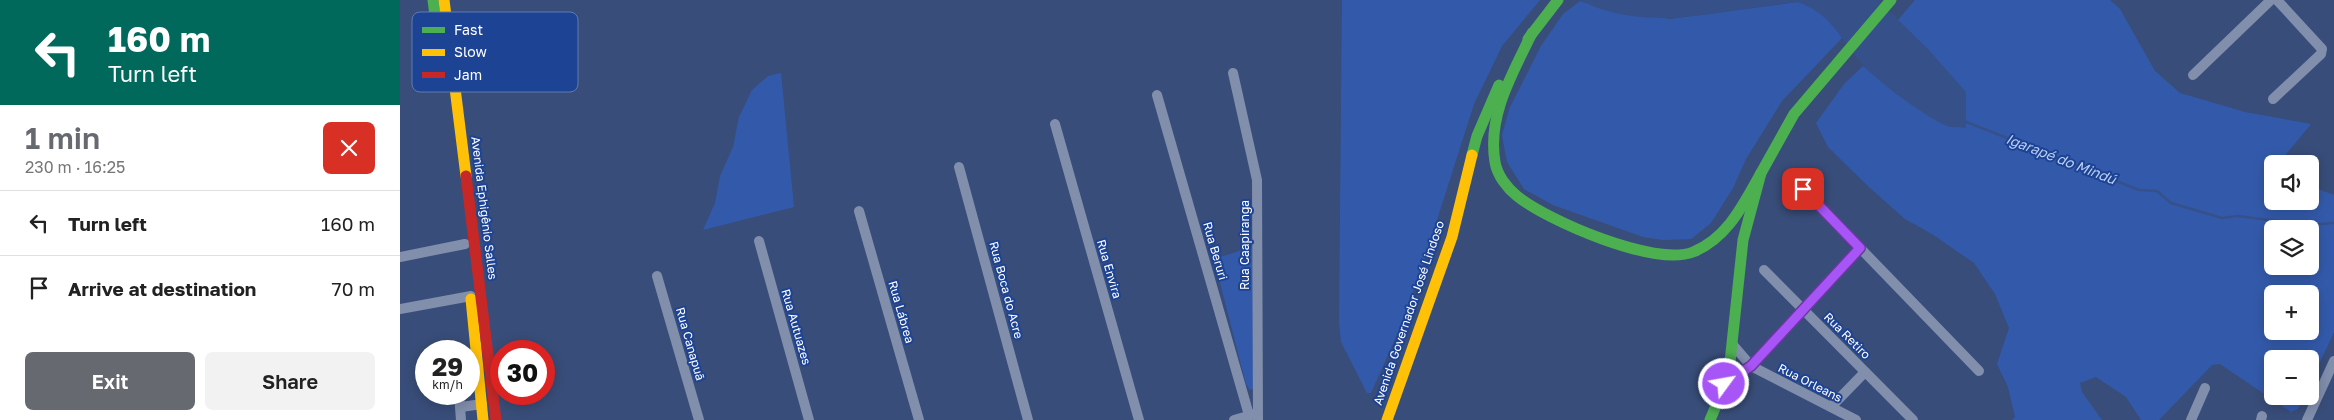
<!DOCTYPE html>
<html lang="en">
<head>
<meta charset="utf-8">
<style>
  :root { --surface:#fff; --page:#f2f2f2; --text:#222; --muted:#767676; --line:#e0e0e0; --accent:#666a70 }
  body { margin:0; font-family:"Golos Text",sans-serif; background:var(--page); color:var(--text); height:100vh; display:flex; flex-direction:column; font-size:19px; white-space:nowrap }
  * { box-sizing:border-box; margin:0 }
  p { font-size:16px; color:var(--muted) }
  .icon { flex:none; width:28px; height:28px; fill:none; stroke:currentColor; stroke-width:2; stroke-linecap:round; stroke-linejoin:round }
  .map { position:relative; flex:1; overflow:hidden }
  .details { display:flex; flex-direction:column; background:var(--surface); width:400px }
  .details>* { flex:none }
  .guide { background:#00695c; color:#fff; overflow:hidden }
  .tools { position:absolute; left:1864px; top:155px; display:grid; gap:10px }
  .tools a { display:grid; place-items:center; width:55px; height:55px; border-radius:8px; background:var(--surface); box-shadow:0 2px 12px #0003; font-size:25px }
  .speed { position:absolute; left:15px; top:340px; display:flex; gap:10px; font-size:25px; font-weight:700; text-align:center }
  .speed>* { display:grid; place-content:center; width:65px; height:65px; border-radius:50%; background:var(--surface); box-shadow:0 2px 12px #0003; line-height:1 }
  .speed small { font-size:12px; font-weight:400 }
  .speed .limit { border:8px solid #d22; background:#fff; color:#111 }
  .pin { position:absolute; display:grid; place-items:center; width:42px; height:42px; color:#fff; margin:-21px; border-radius:10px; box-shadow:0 2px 8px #0006 }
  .me { position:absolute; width:55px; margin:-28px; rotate:58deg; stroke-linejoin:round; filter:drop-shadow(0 0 4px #0008) }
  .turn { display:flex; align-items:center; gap:18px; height:105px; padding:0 25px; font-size:22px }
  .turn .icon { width:65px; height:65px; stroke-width:2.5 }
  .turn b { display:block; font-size:35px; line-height:42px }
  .round { display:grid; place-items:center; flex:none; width:52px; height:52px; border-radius:8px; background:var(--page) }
  .headline { display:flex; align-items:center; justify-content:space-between; height:85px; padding:0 25px }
  h1 { font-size:30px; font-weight:600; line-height:38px; color:var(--accent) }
  .cta { display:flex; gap:10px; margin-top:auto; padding:10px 25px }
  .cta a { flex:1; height:58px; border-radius:8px; background:var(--accent); color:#fff; font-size:20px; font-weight:600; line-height:58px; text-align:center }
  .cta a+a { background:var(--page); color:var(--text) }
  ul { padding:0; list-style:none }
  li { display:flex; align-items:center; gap:15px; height:65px; padding:0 25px; border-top:1px solid var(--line) }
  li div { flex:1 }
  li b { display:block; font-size:19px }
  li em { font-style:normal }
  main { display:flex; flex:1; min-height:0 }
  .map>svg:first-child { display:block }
  .green { fill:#335aaa; fill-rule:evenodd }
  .water { fill:#36518a }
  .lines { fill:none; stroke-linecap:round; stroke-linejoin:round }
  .stream { stroke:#36518a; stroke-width:2.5 }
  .street { stroke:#818eac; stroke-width:10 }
  .fast { stroke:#4caf50; stroke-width:11 }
  .slow { stroke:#ffc107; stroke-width:11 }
  .jam { stroke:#c62828; stroke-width:11 }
  .route-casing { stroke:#6d37a1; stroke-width:12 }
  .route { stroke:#a855f7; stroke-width:9 }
  .labels { text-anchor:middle; stroke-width:4; stroke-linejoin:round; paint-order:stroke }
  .street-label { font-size:12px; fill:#fff; stroke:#1d4394 }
  .water-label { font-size:14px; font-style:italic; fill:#bccff5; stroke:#1d4394 }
  .key { fill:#1d4394; stroke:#617bb4; stroke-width:1 }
  .key-label { font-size:14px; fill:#fff }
</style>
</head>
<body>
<main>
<section class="details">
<div class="guide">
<div class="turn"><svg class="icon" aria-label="left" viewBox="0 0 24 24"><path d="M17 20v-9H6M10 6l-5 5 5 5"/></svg><div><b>160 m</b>Turn left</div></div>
</div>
<div class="headline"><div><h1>1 min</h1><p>230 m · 16:25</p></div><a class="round" style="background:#d93025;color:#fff"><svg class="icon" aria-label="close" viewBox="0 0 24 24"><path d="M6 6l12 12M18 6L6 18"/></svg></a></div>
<ul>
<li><svg class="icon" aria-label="left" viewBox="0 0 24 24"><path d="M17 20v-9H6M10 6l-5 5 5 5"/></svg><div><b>Turn left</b></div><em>160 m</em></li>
<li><svg class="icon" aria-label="arrive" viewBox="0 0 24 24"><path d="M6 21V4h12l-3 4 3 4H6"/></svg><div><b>Arrive at destination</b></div><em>70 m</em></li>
</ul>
<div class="cta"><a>Exit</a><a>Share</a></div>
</section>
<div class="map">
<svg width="1934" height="420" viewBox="0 0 1934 420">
  <rect width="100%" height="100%" fill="#384d79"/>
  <g class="green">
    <path d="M942,0H1140L1102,46L1074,104L1022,267L999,330L971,393H967L941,342L939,323Z"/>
    <path d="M1515,0H1710L1720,9L1755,71L1780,93L1845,112L1911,124L1878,164H1872V201H1910V186L1934,195V332L1910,384V359H1872V396H1904L1898,409L1891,412L1820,364L1812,365L1759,420H1741L1726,397L1696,377L1680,383L1682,392L1702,420H1612L1615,417L1608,387L1597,364L1609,328L1595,294L1574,263L1532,234L1505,219L1470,188L1428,147L1416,123L1444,84L1463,66L1519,109L1547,126L1529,50L1497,21ZM1872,229H1910V266H1872ZM1872,294H1910V331H1872Z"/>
    <path d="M1180,1L1210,10L1270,19L1398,2C1418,9 1430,20 1442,38L1382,101L1346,159L1333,188L1311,223L1291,239L1263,240L1243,237L1153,205L1124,189L1107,162L1102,135L1110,107L1141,46L1163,14Z"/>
    <path d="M381,73L394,207L303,230L315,203L320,176L333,147L339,117L352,90L368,76Z"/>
    <path d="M852,247L856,388L850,390L846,384L814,259Z"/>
  </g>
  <path class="water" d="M1179,0H1478L1529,50L1566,92V128C1560,127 1552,128 1547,126C1525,117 1478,82 1463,65C1440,39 1432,14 1398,2C1325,9 1248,35 1179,0Z"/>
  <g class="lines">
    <path class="stream" d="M1564,121L1739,190L1757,191L1771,203L1822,218L1838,216L1906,225L1934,223"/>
    <g class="street">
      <path d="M833,73L857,180L858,420"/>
      <path d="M1793,75L1871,0"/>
      <path d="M757,95L849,415"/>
      <path d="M1873,99L1921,54L1922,49L1877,0"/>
      <path d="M655,124L739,420"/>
      <path d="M559,167L628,420"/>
      <path d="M1403,189L1579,371"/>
      <path d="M459,211L519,420"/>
      <path d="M359,241L409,420"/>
      <path d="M0,257L65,244"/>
      <path d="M1364,270L1513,420"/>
      <path d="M257,276L299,420"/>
      <path d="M0,309L71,296"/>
      <path d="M1333,345L1351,366L1456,420"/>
      <path d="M1324,384L1351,366L1460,248"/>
      <path d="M59,394L61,420"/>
      <path d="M61,407L82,404"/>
      <path d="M1431,407L1465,372"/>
      <path d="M834,420L855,414"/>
      <path d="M1791,420L1805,388"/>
      <path d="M1861,420L1862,416"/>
      <path d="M1907,420L1934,361"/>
    </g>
    <g class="fast">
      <path d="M33,0L41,63"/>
      <path d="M1132,33C1113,73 1087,115 1095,162C1097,175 1107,188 1117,196C1148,221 1255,267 1293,252C1328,238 1344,203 1361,173"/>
      <path d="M1128,39L1158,0"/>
      <path d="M1072,155L1077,136L1099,85"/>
      <path d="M1310,420L1321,394L1330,362L1343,240L1361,173L1394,114L1491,0"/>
    </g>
    <g class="slow">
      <path d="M44,0L66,176"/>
      <path d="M71,299L83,420"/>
      <path d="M987,420L1052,237L1072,155"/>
    </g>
    <path class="jam" d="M66,176L96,420"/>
  </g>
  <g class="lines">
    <defs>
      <path id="route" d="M1324,384L1351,366L1460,248L1403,189"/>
    </defs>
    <use href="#route" class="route-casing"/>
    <use href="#route" class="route"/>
  </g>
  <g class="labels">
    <g class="street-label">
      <text transform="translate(84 208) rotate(83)" y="4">Avenida Ephigênio Salles</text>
      <text transform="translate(845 245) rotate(-90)" y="4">Rua Caapiranga</text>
      <text transform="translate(815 251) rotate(74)" y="4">Rua Beruri</text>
      <text transform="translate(709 269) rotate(74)" y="4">Rua Envira</text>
      <text transform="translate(606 290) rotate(75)" y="4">Rua Boca do Acre</text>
      <text transform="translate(501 312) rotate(74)" y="4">Rua Lábrea</text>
      <text transform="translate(1009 313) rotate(-71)" y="4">Avenida Governador José Lindoso</text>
      <text transform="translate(396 327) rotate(74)" y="4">Rua Autuazes</text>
      <text transform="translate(1447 336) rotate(45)" y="4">Rua Retiro</text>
      <text transform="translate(290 344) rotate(74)" y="4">Rua Canapuã</text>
      <text transform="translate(1410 383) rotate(27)" y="4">Rua Orleans</text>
    </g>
    <g class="water-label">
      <text transform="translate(1661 159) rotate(21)" y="5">Igarapé do Mindú</text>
    </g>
  </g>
  <rect x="12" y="12" width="166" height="80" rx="8" class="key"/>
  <rect x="22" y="27" width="23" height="6" fill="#4caf50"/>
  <rect x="22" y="49" width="23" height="7" fill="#ffc107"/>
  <rect x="22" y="72" width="23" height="6" fill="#c62828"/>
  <g class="key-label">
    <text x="54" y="35">Fast</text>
    <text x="54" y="57">Slow</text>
    <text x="54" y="80">Jam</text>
  </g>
</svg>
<div class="tools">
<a><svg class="icon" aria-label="sound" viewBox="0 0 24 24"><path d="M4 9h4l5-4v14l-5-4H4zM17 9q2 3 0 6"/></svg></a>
<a><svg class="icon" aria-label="layers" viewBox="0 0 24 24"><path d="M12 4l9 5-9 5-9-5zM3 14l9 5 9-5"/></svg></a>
<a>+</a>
<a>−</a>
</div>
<div class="speed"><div>29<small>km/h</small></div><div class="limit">30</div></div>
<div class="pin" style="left:1403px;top:189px;background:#d93025"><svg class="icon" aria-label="arrive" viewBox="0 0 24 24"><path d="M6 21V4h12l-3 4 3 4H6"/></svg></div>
<svg class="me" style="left:1324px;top:384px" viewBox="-20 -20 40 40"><circle r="17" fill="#a855f7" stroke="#fff" stroke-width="3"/><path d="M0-11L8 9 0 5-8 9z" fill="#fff"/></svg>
</div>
</main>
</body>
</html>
